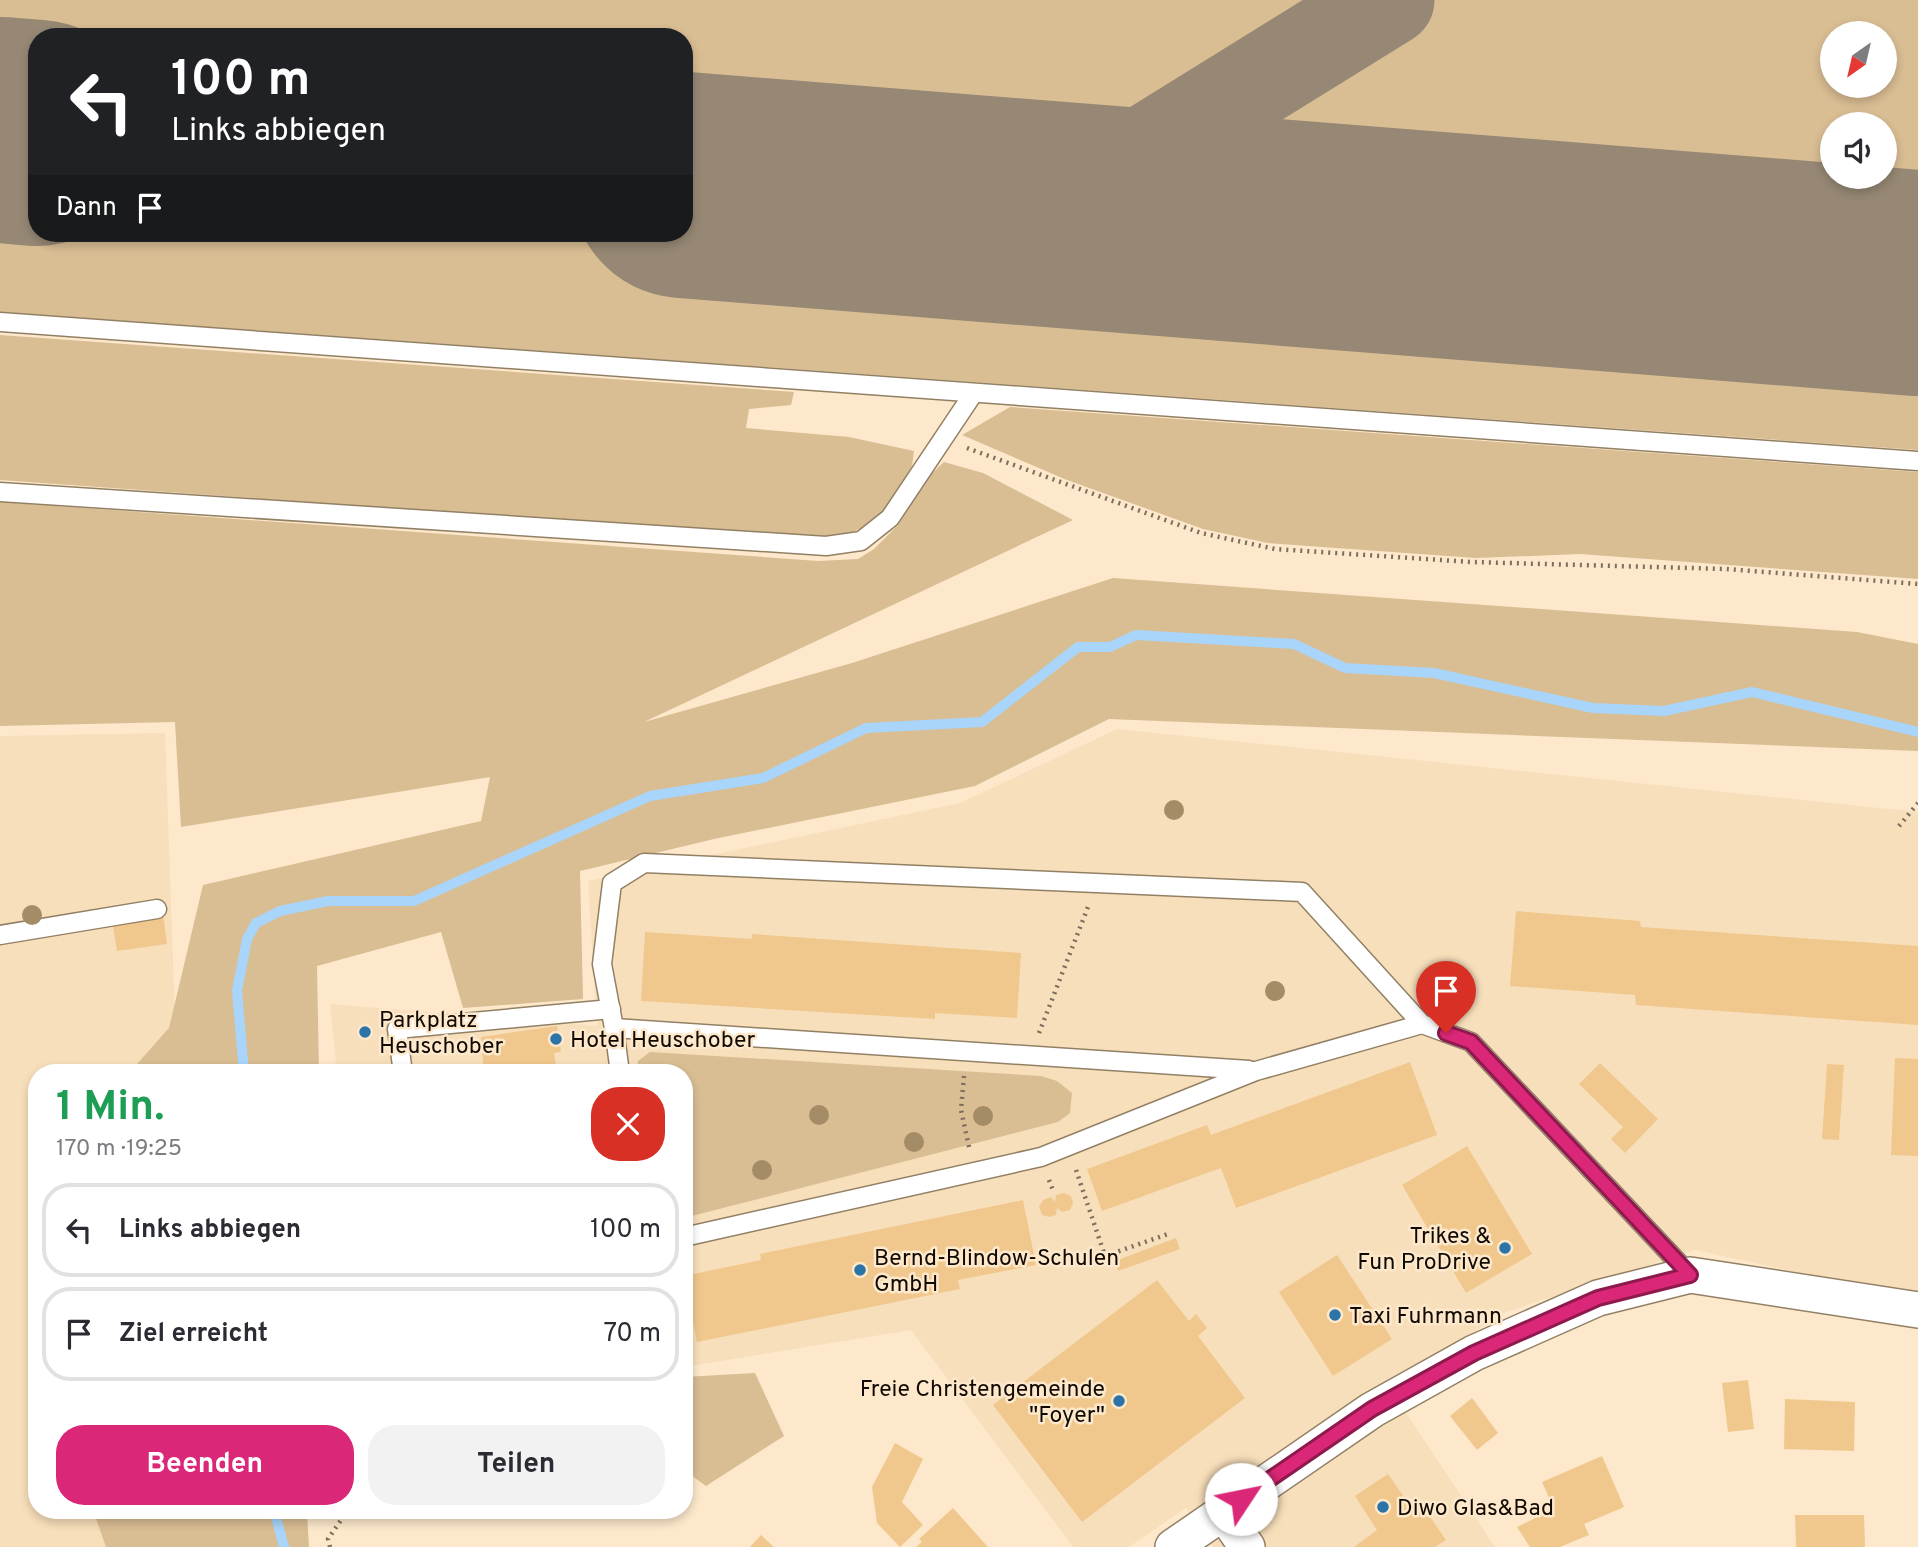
<!DOCTYPE html>
<html lang="de">
<head>
<meta charset="utf-8">
<style>
  :root { --surface:#fff; --page:#f2f2f3; --text:#2b2b33; --muted:#7c7c81; --line:#e1e1e2; --accent:#db2777 }
  body { margin:0; font-family:Overpass,sans-serif; background:var(--page); color:var(--text); height:100vh; display:flex; flex-direction:column; font-size:26px; white-space:nowrap }
  * { box-sizing:border-box; margin:0 }
  p { font-size:23px; color:var(--muted) }
  .icon { flex:none; width:38px; height:38px; fill:none; stroke:currentColor; stroke-width:2; stroke-linecap:round; stroke-linejoin:round }
  .map { position:relative; flex:1; overflow:hidden }
  .details { position:absolute; left:28px; top:1064px; width:665px; height:455px; display:flex; flex-direction:column; background:var(--surface); border-radius:28px; box-shadow:0 4px 10px #0003 }
  .details>* { flex:none }
  .banner { position:absolute; left:28px; top:28px; width:665px; height:214px; border-radius:28px; box-shadow:0 4px 10px #0003; background:#202124; color:#fff; overflow:hidden }
  .needle { width:46px; rotate:214deg }
  .fabs { position:absolute; left:1820px; top:21px; display:grid; gap:14px }
  .fabs a { display:grid; place-items:center; width:77px; height:77px; border-radius:50%; background:var(--surface); box-shadow:0 4px 10px #0003; font-size:35px }
  .pin { position:absolute; display:grid; place-items:center; width:60px; height:60px; color:#fff; margin:-72px -30px; border-radius:50% 50% 50% 0; rotate:-45deg; box-shadow:0 0 7px #0007 }
  .pin .icon { rotate:45deg }
  .me { position:absolute; width:77px; margin:-38px; rotate:56deg; stroke-linejoin:round; filter:drop-shadow(0 0 5px #0008) }
  .turn { display:flex; align-items:center; gap:24px; height:147px; padding:0 28px; font-size:32px }
  .turn .icon { width:91px; height:91px; stroke-width:2.5 }
  .turn b { display:block; font-size:49px; line-height:60px }
  .then { display:flex; align-items:center; height:66px; padding:0 28px; background:#0003; gap:14px; font-size:26px }
  .round { display:grid; place-items:center; flex:none; width:74px; height:74px; border-radius:28px; background:var(--page) }
  .headline { display:flex; align-items:center; justify-content:space-between; height:119px; padding:0 28px }
  h1 { font-size:42px; font-weight:700; line-height:52px; color:#1e9e55 }
  .cta { display:flex; gap:14px; margin-top:auto; padding:14px 28px }
  .cta a { flex:1; height:80px; border-radius:28px; background:var(--accent); color:#fff; font-size:28px; font-weight:700; line-height:80px; text-align:center }
  .cta a+a { background:var(--page); color:var(--text) }
  ul { padding:0; list-style:none }
  li { display:flex; align-items:center; gap:21px; height:94px; margin:0 14px 10px; padding:0 14px; border:4px solid var(--line); border-radius:28px }
  li div { flex:1 }
  li b { display:block; font-size:26px }
  li em { font-style:normal }
  .map>svg:first-child { display:block }
  .built { fill:#f8dfbb }
  .green { fill:#d9bd93; fill-rule:evenodd }
  .lines { fill:none; stroke-linecap:round; stroke-linejoin:round }
  .stream { stroke:#a9d5fa; stroke-width:10 }
  .taxiway { stroke:#968874; stroke-width:91 }
  .runway { stroke:#968874; stroke-width:226 }
  .building { fill:#f0c88e }
  .service-casing { stroke:#928065; stroke-width:21 }
  .minor-casing { stroke:#928065; stroke-width:38 }
  .path { stroke:#7b6e5d; stroke-width:4.5; stroke-dasharray:2 5; stroke-linecap:butt }
  .service { stroke:#fff; stroke-width:18 }
  .minor { stroke:#fff; stroke-width:35 }
  .tree { fill:#a48c66 }
  .route-casing { stroke:#8e194d; stroke-width:18 }
  .route { stroke:#db2777; stroke-width:12 }
  .poi-dot { fill:#2c73a7; stroke:#fde8cb; stroke-width:2.5 }
  .labels { text-anchor:middle; stroke-width:5; stroke-linejoin:round; paint-order:stroke }
  .poi-label { font-size:23px; fill:#110a03; stroke:#fde8cb; text-anchor:start }
</style>
</head>
<body>
<div class="map">
<svg width="1918" height="1547" viewBox="0 0 1918 1547">
  <rect width="100%" height="100%" fill="#fde8cb"/>
  <g class="built">
    <path d="M1117,729L1918,812V1299L1695,1250L1506,1312L1387,1384L1495,1547H1213L1186,1508L1129,1547H1073L911,1330L684,1367V1073H337L330,1004L597,1026L588,881L960,803Z"/>
    <path d="M165,733L177,1073H37V1510H192L193,1547H0V736Z"/>
  </g>
  <g class="green">
    <path d="M0,0H1918V450L0,312ZM1832,33H1885V86H1832ZM37,37H684V233H37ZM1885,124V177H1832V124Z"/>
    <path d="M0,335L794,392L791,405L749,409L746,428L849,437L914,451L912,466L886,512L873,522L851,533L826,539L0,480Z"/>
    <path d="M1010,407L1918,472V579L1580,554L1476,558L1268,543L1203,529L1067,480L962,435Z"/>
    <path d="M944,462L983,473L1073,520L644,722L852,663L1113,578L1857,632L1918,644V751L1109,719L975,786L714,839L580,871L583,999L463,1008L441,932L317,966L319,1073H129L169,1028L203,885L481,821L490,777L181,827L175,722L0,726V502L818,561L858,559L874,549L897,526L929,476Z"/>
    <path d="M650,1052L1041,1076L1057,1081L1072,1093L1070,1113L1058,1122L684,1218V1073H636L638,1061Z"/>
    <path d="M755,1373L784,1436L706,1486L684,1470V1377Z"/>
    <path d="M93,1510H322L307,1513L309,1547H106Z"/>
  </g>
  <g class="lines">
    <g class="stream">
      <path d="M244,1073L237,991L247,939L256,923L280,911L328,901H414L650,796L763,778L866,728L982,722L1078,647H1110L1136,635L1294,644L1345,668L1434,673L1593,708L1664,711L1752,692L1918,732"/>
      <path d="M274,1510L284,1547"/>
    </g>
    <path class="taxiway" d="M1044,214L1389,0"/>
    <g class="runway">
      <path d="M0,130L37,133"/>
      <path d="M684,185L1918,283"/>
    </g>
  </g>
  <g class="building">
    <path d="M1516,911L1640,921L1641,927L1918,946V1025L1636,1005L1635,995L1510,986Z"/>
    <path d="M163,913L167,944L117,951L112,920Z"/>
    <path d="M645,932L752,939V934L1021,953L1017,1018L935,1013V1019L641,1001Z"/>
    <path d="M557,1026L561,1052L554,1053L557,1073H484L481,1037Z"/>
    <path d="M1895,1058L1918,1059V1156L1891,1155Z"/>
    <path d="M1410,1062L1437,1135L1236,1208L1221,1168L1102,1211L1087,1169L1207,1125L1211,1135Z"/>
    <path d="M1600,1063L1658,1119L1625,1153L1611,1139L1623,1127L1579,1084Z"/>
    <path d="M1827,1064L1844,1065L1839,1140L1822,1139Z"/>
    <path d="M1467,1146L1532,1254L1466,1293L1402,1185Z"/>
    <path d="M1064,1193L1071,1196L1073,1203L1070,1210L1062,1212L1057,1208L1056,1215L1049,1217L1042,1215L1039,1207L1043,1200L1051,1197L1055,1202L1056,1195Z"/>
    <path d="M1023,1200L1036,1265L958,1280L960,1289L697,1342L684,1276L761,1260L760,1254Z"/>
    <path d="M1176,1238L1180,1249L1118,1271L1115,1261Z"/>
    <path d="M1337,1255L1392,1339L1333,1376L1279,1292Z"/>
    <path d="M1157,1280L1189,1321L1196,1314L1207,1328L1198,1336L1245,1398L1082,1522L993,1405Z"/>
    <path d="M1748,1380L1754,1429L1728,1432L1722,1383Z"/>
    <path d="M1472,1398L1498,1433L1477,1450L1450,1416Z"/>
    <path d="M1785,1399L1855,1402L1854,1451L1784,1449Z"/>
    <path d="M895,1443L923,1459L902,1502L923,1525L900,1547L877,1523L872,1487Z"/>
    <path d="M1602,1456L1624,1507L1584,1524L1589,1535L1560,1547H1530L1517,1527L1554,1509L1542,1482Z"/>
    <path d="M1388,1474L1409,1504L1417,1498L1446,1540L1435,1547H1354L1377,1530L1355,1496Z"/>
    <path d="M953,1508L988,1547H916L922,1542L919,1539Z"/>
    <path d="M1795,1515H1864L1865,1547H1796Z"/>
    <path d="M761,1535L774,1547H750Z"/>
  </g>
  <g class="lines">
    <defs>
      <g id="service">
        <path d="M0,322L1918,461"/>
        <path d="M0,492L826,546L861,541L890,518L973,394"/>
        <path d="M0,935L157,909"/>
        <path d="M614,1028L602,964L612,883L644,863L1302,892L1422,1024L1471,1042L1690,1275"/>
        <path d="M403,1073L397,1029L611,1009"/>
        <path d="M620,1073L614,1028L1249,1070"/>
        <path d="M684,1237L1041,1157L1256,1071L1422,1024"/>
      </g>
      <g id="minor">
        <path d="M1223,1512L1247,1547"/>
        <path d="M1173,1547L1372,1410L1474,1353L1598,1298L1690,1275L1918,1310"/>
      </g>
    </defs>
    <use href="#service" class="service-casing"/>
    <use href="#minor" class="minor-casing"/>
    <g class="path">
      <path d="M967,448L1201,533L1275,549L1471,562L1726,569L1918,584"/>
      <path d="M1899,826L1918,803"/>
      <path d="M1039,1033L1088,907"/>
      <path d="M964,1076L961,1110L969,1147"/>
      <path d="M1076,1170L1105,1256L1168,1234"/>
      <path d="M1049,1180L1054,1193"/>
      <path d="M330,1547L328,1539L348,1510"/>
    </g>
    <use href="#service" class="service"/>
    <use href="#minor" class="minor"/>
  </g>
  <g class="tree">
    <circle cx="1174" cy="810" r="10"/>
    <circle cx="32" cy="915" r="10"/>
    <circle cx="1275" cy="991" r="10"/>
    <circle cx="819" cy="1115" r="10"/>
    <circle cx="983" cy="1116" r="10"/>
    <circle cx="914" cy="1142" r="10"/>
    <circle cx="762" cy="1170" r="10"/>
  </g>
  <g class="lines">
    <defs>
      <path id="route" d="M1241,1499L1372,1409L1474,1353L1598,1298L1690,1275L1471,1042L1446,1033"/>
    </defs>
    <use href="#route" class="route-casing"/>
    <use href="#route" class="route"/>
  </g>
  <g class="poi-dot">
    <circle cx="365" cy="1032" r="7"/>
    <circle cx="556" cy="1039" r="7"/>
    <circle cx="1505" cy="1248" r="7"/>
    <circle cx="860" cy="1270" r="7"/>
    <circle cx="1335" cy="1315" r="7"/>
    <circle cx="1119" cy="1401" r="7"/>
    <circle cx="1383" cy="1507" r="7"/>
  </g>
  <g class="labels">
    <g class="poi-label">
      <text x="379" y="1027">Parkplatz<tspan x="379" dy="26">Heuschober</tspan></text>
      <text x="570" y="1047">Hotel Heuschober</text>
      <text x="1491" y="1243" text-anchor="end">Trikes &amp;<tspan x="1491" dy="26">Fun ProDrive</tspan></text>
      <text x="874" y="1265">Bernd-Blindow-Schulen<tspan x="874" dy="26">GmbH</tspan></text>
      <text x="1349" y="1323">Taxi Fuhrmann</text>
      <text x="1105" y="1396" text-anchor="end">Freie Christengemeinde<tspan x="1105" dy="26">"Foyer"</tspan></text>
      <text x="1397" y="1515">Diwo Glas&amp;Bad</text>
    </g>
  </g>
</svg>
<div class="fabs">
<a><svg class="needle" viewBox="-14 -14 28 28"><path d="M0-13l5 13h-10z" fill="#e53935"/><path d="M0 13l5-13h-10z" fill="#7c7c81"/></svg></a>
<a><svg class="icon" aria-label="sound" viewBox="0 0 24 24"><path d="M4 9h4l5-4v14l-5-4H4zM17 9q2 3 0 6"/></svg></a>
</div>
<div class="pin" style="left:1446px;top:1033px;background:#d93025"><svg class="icon" aria-label="arrive" viewBox="0 0 24 24"><path d="M6 21V4h12l-3 4 3 4H6"/></svg></div>
<svg class="me" style="left:1241px;top:1499px" viewBox="-20 -20 40 40"><circle r="19" fill="#fff"/><path d="M0-13L10 11 0 6-10 11z" fill="#db2777"/></svg>
<div class="banner">
<div class="turn"><svg class="icon" aria-label="left" viewBox="0 0 24 24"><path d="M17 20v-9H6M10 6l-5 5 5 5"/></svg><div><b>100 m</b>Links abbiegen</div></div>
<div class="then">Dann<svg class="icon" aria-label="arrive" viewBox="0 0 24 24"><path d="M6 21V4h12l-3 4 3 4H6"/></svg></div>
</div>
<section class="details">
<div class="headline"><div><h1>1 Min.</h1><p>170 m · 19:25</p></div><a class="round" style="background:#d93025;color:#fff"><svg class="icon" aria-label="close" viewBox="0 0 24 24"><path d="M6 6l12 12M18 6L6 18"/></svg></a></div>
<ul>
<li><svg class="icon" aria-label="left" viewBox="0 0 24 24"><path d="M17 20v-9H6M10 6l-5 5 5 5"/></svg><div><b>Links abbiegen</b></div><em>100 m</em></li>
<li><svg class="icon" aria-label="arrive" viewBox="0 0 24 24"><path d="M6 21V4h12l-3 4 3 4H6"/></svg><div><b>Ziel erreicht</b></div><em>70 m</em></li>
</ul>
<div class="cta"><a>Beenden</a><a>Teilen</a></div>
</section>
</div>
</body>
</html>
